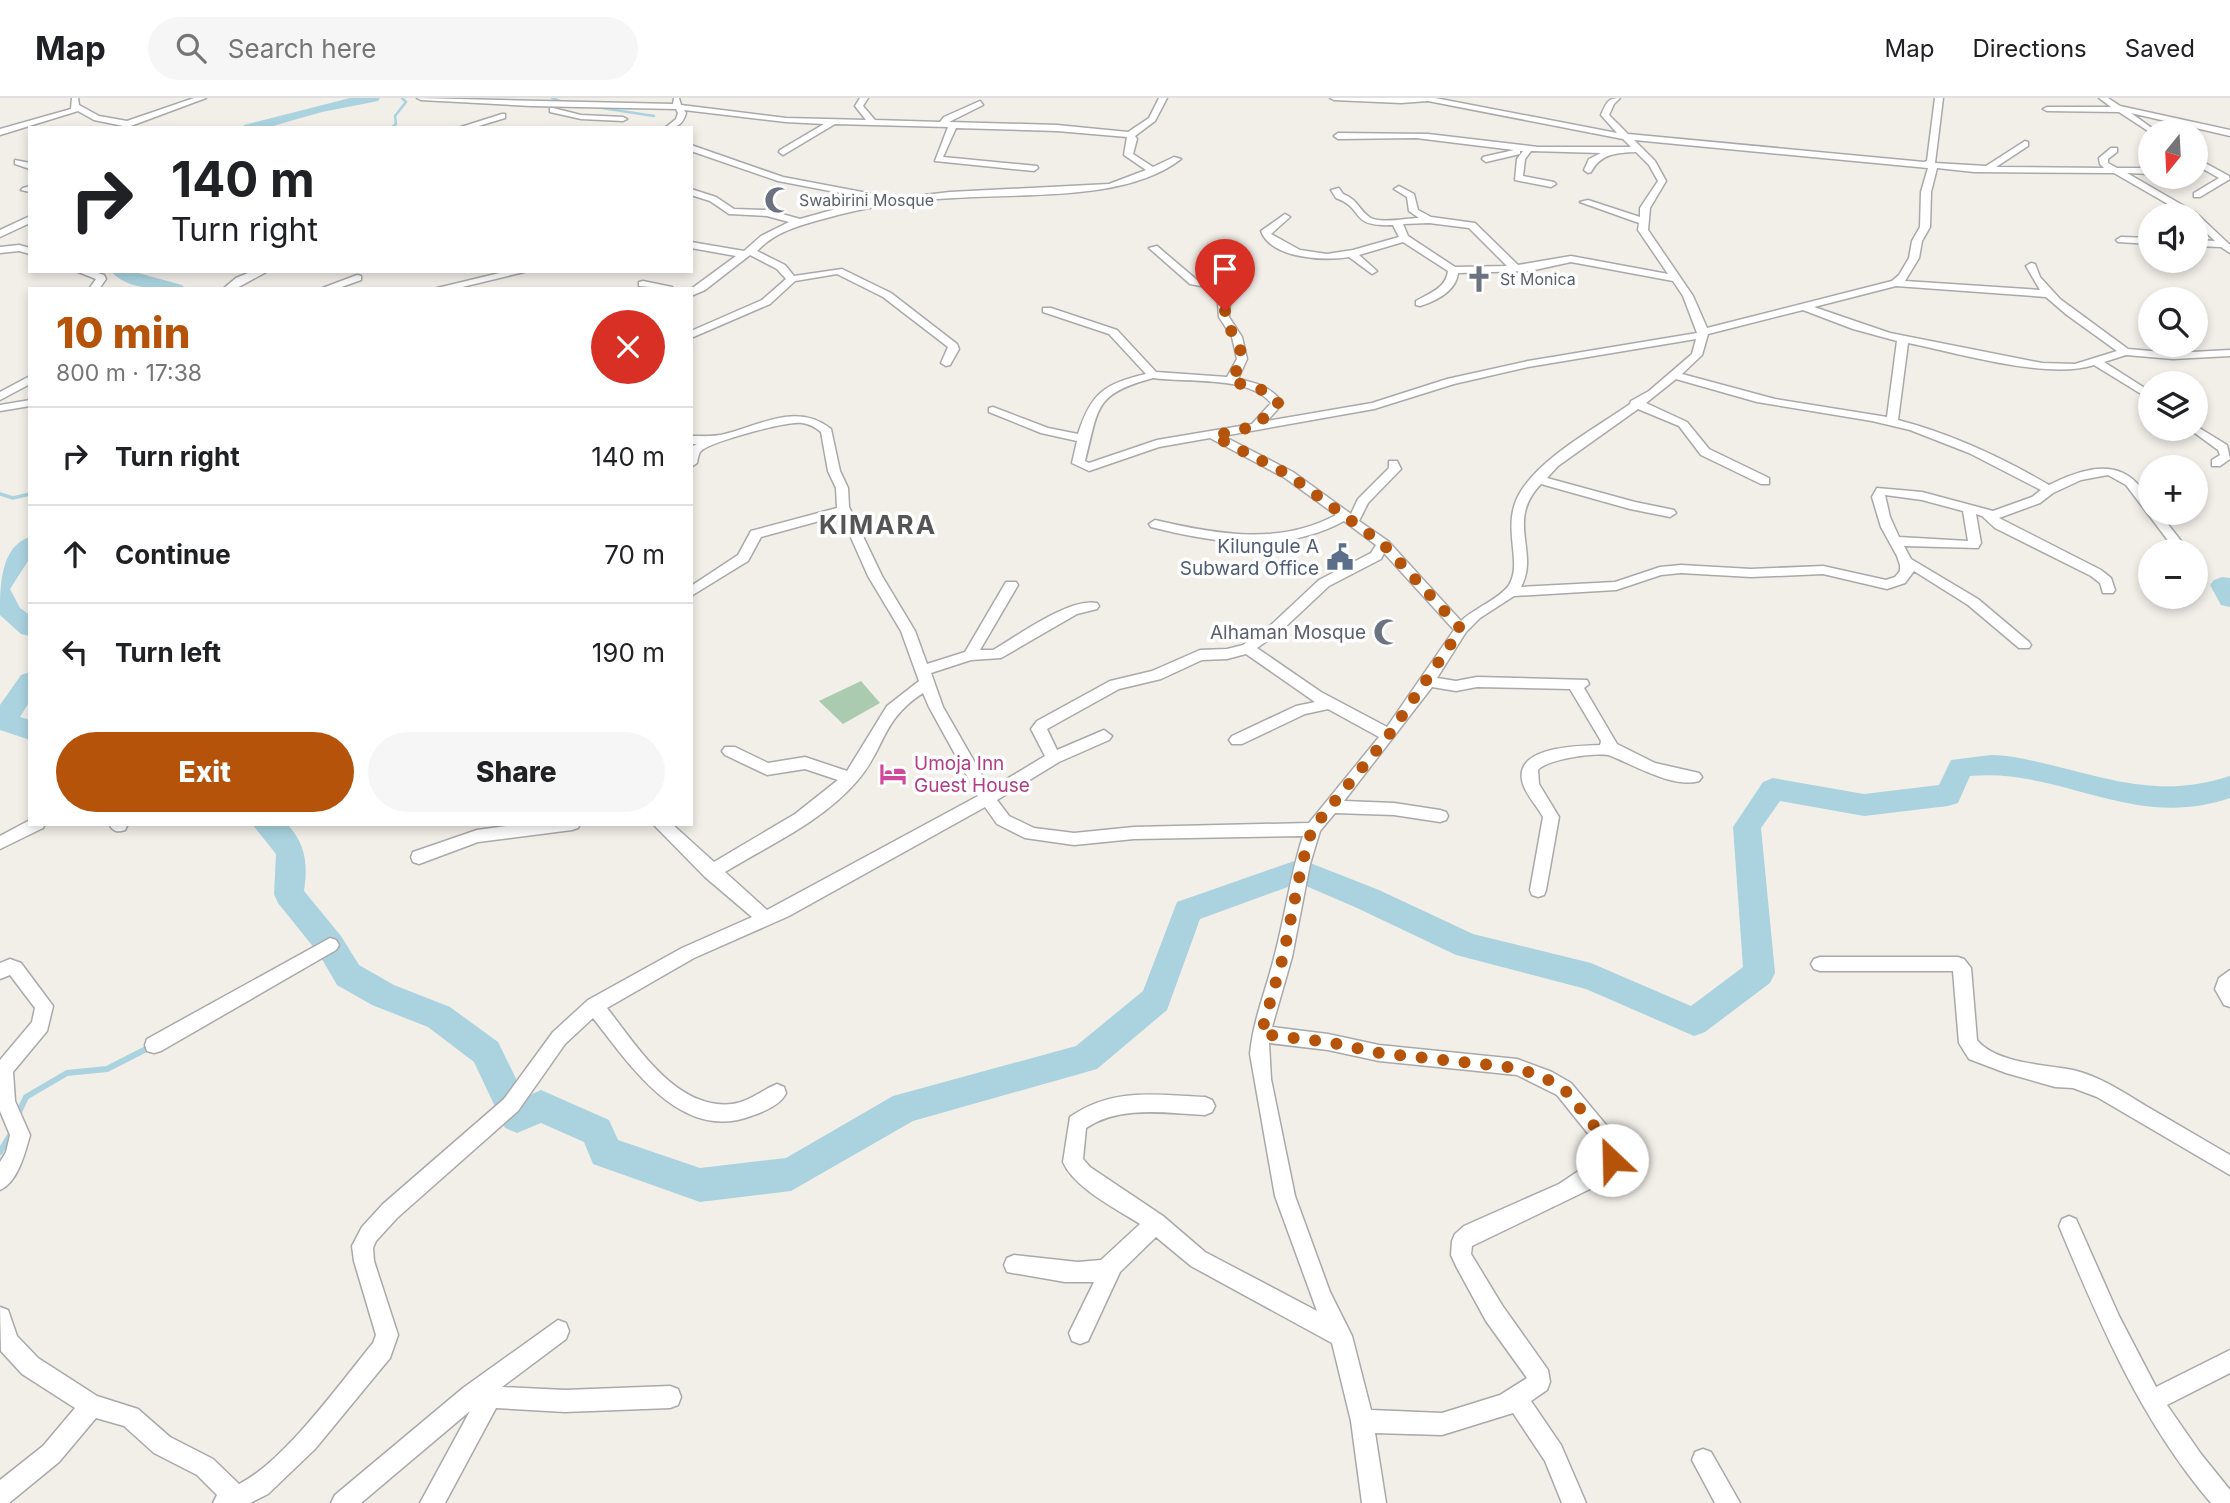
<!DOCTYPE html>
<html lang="en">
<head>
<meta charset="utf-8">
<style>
  :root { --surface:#fff; --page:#f6f6f6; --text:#202124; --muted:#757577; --line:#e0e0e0; --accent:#b45309 }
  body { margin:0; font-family:Inter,sans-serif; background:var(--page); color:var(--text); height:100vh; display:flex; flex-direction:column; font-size:26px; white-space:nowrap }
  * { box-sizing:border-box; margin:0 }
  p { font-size:23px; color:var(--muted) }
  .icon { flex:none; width:38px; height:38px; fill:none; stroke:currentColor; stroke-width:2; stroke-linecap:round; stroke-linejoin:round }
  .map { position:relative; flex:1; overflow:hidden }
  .details { position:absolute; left:28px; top:189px; width:665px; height:539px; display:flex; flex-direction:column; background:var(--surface); border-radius:0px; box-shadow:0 4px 10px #0003 }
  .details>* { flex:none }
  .guide { position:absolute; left:28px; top:28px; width:665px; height:147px; border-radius:0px; box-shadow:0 4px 10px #0003; background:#fff; color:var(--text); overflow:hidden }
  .needle { width:46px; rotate:198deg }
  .fabs { position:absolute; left:2138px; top:21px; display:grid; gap:14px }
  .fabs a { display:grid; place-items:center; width:70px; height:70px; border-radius:50%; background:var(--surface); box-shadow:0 4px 10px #0003; font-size:35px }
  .pin { position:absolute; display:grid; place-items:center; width:60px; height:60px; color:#fff; margin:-72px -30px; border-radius:50% 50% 50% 0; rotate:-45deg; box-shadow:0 0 7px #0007 }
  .pin .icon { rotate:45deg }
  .me { position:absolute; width:77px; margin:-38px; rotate:336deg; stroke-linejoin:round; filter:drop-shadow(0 0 5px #0008) }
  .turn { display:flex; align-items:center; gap:24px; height:147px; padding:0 28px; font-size:32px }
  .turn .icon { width:91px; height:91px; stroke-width:2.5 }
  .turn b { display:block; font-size:49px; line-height:60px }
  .round { display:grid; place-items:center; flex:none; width:74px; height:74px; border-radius:37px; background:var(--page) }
  .summary { display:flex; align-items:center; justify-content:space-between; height:119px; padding:0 28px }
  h1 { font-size:42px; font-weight:800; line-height:52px; color:var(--accent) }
  .action { display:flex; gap:14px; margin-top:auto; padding:14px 28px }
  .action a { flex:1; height:80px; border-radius:42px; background:var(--accent); color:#fff; font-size:28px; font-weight:800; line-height:80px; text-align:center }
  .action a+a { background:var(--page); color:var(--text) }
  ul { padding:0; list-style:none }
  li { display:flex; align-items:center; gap:21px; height:98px; padding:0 28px; border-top:2px solid var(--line) }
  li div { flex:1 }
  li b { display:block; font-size:26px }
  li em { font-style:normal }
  header { display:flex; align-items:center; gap:42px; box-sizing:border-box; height:98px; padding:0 35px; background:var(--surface); border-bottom:2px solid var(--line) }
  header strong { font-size:33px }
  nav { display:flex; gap:38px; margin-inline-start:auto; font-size:24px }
  .search { width:490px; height:63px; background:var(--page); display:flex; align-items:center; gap:18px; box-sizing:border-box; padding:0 24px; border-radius:38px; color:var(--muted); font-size:26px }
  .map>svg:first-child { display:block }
  .cemetery { fill:#aacbaf }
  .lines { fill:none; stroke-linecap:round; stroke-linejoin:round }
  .stream-far2 { stroke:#aad3df; stroke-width:2.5 }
  .stream-far1 { stroke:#aad3df; stroke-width:3.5 }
  .stream { stroke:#aad3df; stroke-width:6 }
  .river { fill:#aad3df; fill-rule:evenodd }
  .street-casing { stroke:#a9a9a9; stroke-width:3 }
  .street { fill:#fff; fill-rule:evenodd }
  .route { stroke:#b45309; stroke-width:12; stroke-dasharray:0 21.6 }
  .labels { text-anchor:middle; stroke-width:7; stroke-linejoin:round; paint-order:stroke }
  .far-worship-label { font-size:16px; fill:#5b616d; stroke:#fff; text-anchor:start }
  .service-label { font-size:19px; fill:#4e5e75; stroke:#fff; text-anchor:end }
  .worship-label { font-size:19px; fill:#5b616d; stroke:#fff; text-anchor:end }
  .hotel-label { font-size:19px; fill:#b23c85; stroke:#fff; text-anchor:start }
  .district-label { font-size:26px; font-weight:bold; letter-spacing:2px; fill:#555; stroke:#fff }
</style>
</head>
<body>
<header>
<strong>Map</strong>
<div class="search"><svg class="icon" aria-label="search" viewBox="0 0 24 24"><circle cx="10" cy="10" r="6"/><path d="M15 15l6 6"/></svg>Search here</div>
<nav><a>Map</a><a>Directions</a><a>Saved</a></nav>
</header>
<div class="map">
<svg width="2230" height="1405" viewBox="0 0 2230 1405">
  <rect width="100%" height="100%" fill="#f2efe9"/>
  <path class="cemetery" d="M861,583L880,605L843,626L819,603Z"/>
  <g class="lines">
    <g class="stream-far2">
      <path d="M552,0L563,4"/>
      <path d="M589,8L654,18"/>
      <path d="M391,30L396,26L395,18L406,4L402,0"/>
    </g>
    <path class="stream-far1" d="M0,396L13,400L30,396"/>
    <g class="stream">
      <path d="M18,1016L26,999L67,975L107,971L152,948"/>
      <path d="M0,1054L12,1034"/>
    </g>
    <g class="river">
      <path d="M350,0H380L378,3L322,14L266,30H242L244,27Z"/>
      <path d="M111,173H131L182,187L185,191C162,191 127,193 111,173Z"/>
      <path d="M30,439V460L10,491L20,510L30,517V538L21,536L0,517C0,489 0,448 30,439Z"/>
      <path d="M2222,479L2230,480V509L2221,507L2210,487L2214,482Z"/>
      <path d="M30,574V603L20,619L30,622V642L0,632V607L21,577Z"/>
      <path d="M1991,657C2013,657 2034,663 2055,668C2119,684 2165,699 2230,678V700C2133,733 2063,670 1970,678L1958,705L1948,708L1864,718L1780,703L1761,730L1775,875L1770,885L1705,934L1694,938L1586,891L1456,857L1357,810L1299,785L1200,821L1167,912L1097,971L913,1023L791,1093L700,1104L593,1066L584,1044L541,1025L517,1035L505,1030L474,964L428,929L372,907L337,887L319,856L278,805L274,796L276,756L252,726H287C306,746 308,767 304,793L341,838L359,867L394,887L450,909L498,944L525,999L541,992L609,1022L618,1042L700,1070L786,1060L893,998L1076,948L1143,893L1177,804L1300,761L1379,792L1473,836L1591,865L1691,908L1743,869L1733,729L1763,684L1773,680L1864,696L1939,687L1951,662Z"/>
    </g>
    <defs>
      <g id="street">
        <path d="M72,0H78L79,7L99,18L127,23L194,0H206L128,29L94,22L78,13L0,37V31L71,11Z"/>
        <path d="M417,0L673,6L674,0H679L681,7L786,20L866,22L855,8L860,0H868L863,8L875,22L940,24L944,19L980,3L983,7L949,24L1057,27L1128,34L1149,20L1159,0H1167L1155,23L1135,38L1137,41L1133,56L1153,69L1174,59L1181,61C1126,104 1022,95 954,100C909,102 865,109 823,121C798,128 775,134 757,153L785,167L794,178L842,171L891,195L957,246L959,251L950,267L946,268L941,265L948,249L883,199L837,176L795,183L770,206L691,240V233L762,202L786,181L777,171L750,157L705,192L691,198V191L736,158L691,150V144L744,153L761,138L789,124L767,118L729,116L710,103L691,97V91L716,99L734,111L768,112L800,121L861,104L877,102L778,83L691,53V47L783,79L878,97L883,100L881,102L950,94L1109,86L1146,72L1124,57L1127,39L1057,33L956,30L943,59L1037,68L1038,70L1034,73L935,63L948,29L835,26L783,57L779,54L780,52L824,26L786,24L684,12L686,15C683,27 676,30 665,30L676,21L678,15L676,11L531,8L421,2Z"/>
        <path d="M1330,0H1435L1617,35L1601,17C1606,6 1607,0 1620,0L1614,6L1609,17L1628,36L1924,64L1927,63L1935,0H1943L1935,65L1986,68L2025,43L2028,44V48L1996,69L2104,70L2100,66L2099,60L2111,50H2117V54L2108,61V65L2117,70H2151V76L2127,75L2196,115L2230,147V155L2221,149L2196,148V142L2215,143L2196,125V117H2187L2114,75L1974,74L1937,70L1931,94L1930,129L1922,143L1919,160L1905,183L2040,192L2026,168L2031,165L2035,166L2040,179L2060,201L2128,251L2173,255L2230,252V258L2173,261L2126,257L2104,264L2151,294V302L2094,267C2047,282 1958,255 1908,245L1898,322C1952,336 2001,359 2049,387C2079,372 2117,358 2141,390C2148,399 2151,403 2151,415H2159L2189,453H2176L2126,387L2108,377L2081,382L2053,395L2040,405L1999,420L2101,472L2111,480L2115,492L2113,495H2103L2100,485L2091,478L1995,430L1982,418L1976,416L1981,445L1978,450L1904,448L1911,461L1978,501L2029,544L2031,547L2029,550H2019L1968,507L1914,473L1905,485L1887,491L1823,476L1751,479L1681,475L1661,477L1616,492L1514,498L1480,520L1466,534L1437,580L1456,583L1477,579L1587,582L1589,586L1584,590L1617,646L1655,665L1699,675L1702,679L1699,683C1674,691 1634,667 1611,658C1600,653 1547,661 1538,672L1539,686L1559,719L1546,792L1544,797L1538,799L1532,797L1530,792L1543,719C1537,708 1527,698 1523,686C1511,648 1578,648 1600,647L1601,643L1570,591L1477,589L1456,593L1432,589L1344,703L1394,705L1440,712L1446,714L1448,718L1446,722L1440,724L1394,717L1335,715L1320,733L1310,766L1292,859L1272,929L1328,936L1379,947L1517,961L1552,974L1571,985L1612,1034L1624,1056L1615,1072L1590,1091L1472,1148L1471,1156L1502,1207L1548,1272L1550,1284L1547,1292L1531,1303L1561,1347L1586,1405H1562L1545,1363L1513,1315L1442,1337L1375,1335L1386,1405H1362L1351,1323L1332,1245L1191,1168L1156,1139L1120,1174L1088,1243L1080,1246L1072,1243L1069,1235L1094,1184H1065L1007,1174L1004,1167L1007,1160L1014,1157L1078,1164L1101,1162L1140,1126C1117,1111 1074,1090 1063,1064L1070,1019C1113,989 1156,997 1205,999L1212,1002L1215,1008L1212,1014L1205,1017C1166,1015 1120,1007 1086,1030L1083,1061L1090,1069L1163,1118L1205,1154L1317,1213L1275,1098L1250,956C1253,923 1266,892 1274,860C1285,819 1290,778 1303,738L1134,741L1074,747L1025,740L997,726L985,709L789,818L694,860L607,910C637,948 676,1012 732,1006C749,1004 762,992 777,986L784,989L786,995C781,1007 763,1014 751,1018C681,1045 630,967 593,920L565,946L518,1013L397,1120L376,1143L373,1150L374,1163L398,1237L390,1260L315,1351L268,1396L250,1405H213L217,1397L197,1377L154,1355L124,1328L96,1320L59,1364L9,1405H0V1382L43,1348L75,1310L22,1276L1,1253L0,1209L8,1212L17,1238L38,1260L97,1298L138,1311L170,1339L213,1361L239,1386C284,1364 340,1285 373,1245L376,1237L354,1163L352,1148L362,1129L383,1106L504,1001L553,934L588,902L682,850L752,819L705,779L653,726H672L714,764L795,716L838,682L805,671L767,677L725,657L722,653L725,649H735L768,665L805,659L847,673L887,608L919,583L901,533L868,478L841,417L761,439L748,463L691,498V488L738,457L751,433L837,410L836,390L828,373L821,334C815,329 810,326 802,325C787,323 707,344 700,354C699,355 697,364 697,365L691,369V349L697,346H691V338C702,338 714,339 725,336C761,327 797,304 831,331L840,373L848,390L849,409L882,478L915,533L927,566L965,554L1006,484H1016L1018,487L980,552H993C1017,538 1070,499 1097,505L1099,508L1097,511L1077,516L1001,560L971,562L931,575L943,609L990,691L1045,658L1031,631L1037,623L1110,583L1152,573L1200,552L1227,551L1243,547L1272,526L1319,482L1371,455L1376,447L1344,423C1284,456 1214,445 1151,429L1149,426L1155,422C1215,436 1279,448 1336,417L1285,380L1210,340L1159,349L1089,373L1072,365L1077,343L1041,335L989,314V310L993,309L1048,330L1078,336C1091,295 1104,286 1146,276L1109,236L1043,214V210H1051L1117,232L1156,274L1227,279L1237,261L1232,239L1219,219L1217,191L1190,186L1149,150L1157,148L1197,182L1227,189L1230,204L1229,219L1242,239L1247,261L1238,281C1257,285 1271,289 1283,305L1267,323L1372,305L1447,281L1528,263L1697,235L1683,198L1673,183L1571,164L1530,173L1458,175C1456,193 1436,203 1420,208L1416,207V203C1430,195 1446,190 1448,173L1403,144L1359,157L1377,173L1372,176L1349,159C1325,163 1271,161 1261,133L1285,116L1290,119L1271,136L1300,152L1327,156L1353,152L1399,139L1393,127C1348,129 1366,111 1336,100L1331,92L1339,90L1343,96C1358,102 1357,109 1368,118C1378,127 1406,120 1419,120L1409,113L1407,99L1394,91L1399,88L1414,96L1418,112L1431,119L1475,125L1518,167L1571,158L1668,176L1638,132L1639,125L1580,104L1588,102L1640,119V110L1658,83L1649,67L1636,54C1617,55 1601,55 1591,74L1588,75L1584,72L1589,61L1601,55L1531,53L1525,61L1523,78L1554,84L1556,86L1551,89L1515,82L1517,61L1523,53H1520V56L1486,64L1482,61L1483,59L1514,52L1416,40L1338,41L1334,38L1338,35L1428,36L1538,49H1631L1623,41L1428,3L1401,5L1334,2ZM1634,42L1928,70L1921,94L1920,129L1912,143L1909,160L1899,177L1892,183L1707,230L1693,198L1648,132L1650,110L1666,83L1655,63ZM1429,125L1469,130L1507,168L1455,169L1408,138L1403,126ZM1896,188L2046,199L2067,217L2117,253L2075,266L2042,265L1890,235L1814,209ZM1803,212L1853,231L1897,243L1887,319L1775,301L1682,276L1702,257L1708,236ZM1696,241L1692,256L1649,293L1631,303L1630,306C1596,330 1543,358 1521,393C1499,428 1524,463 1509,487C1501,500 1473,511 1461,523L1388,443L1359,423L1368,405L1401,371L1397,363H1389V370L1358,401L1351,416L1293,374L1223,338L1374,311L1454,286L1528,269ZM1153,280C1187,285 1248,277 1271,305L1252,326L1157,342L1089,365L1085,363C1099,310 1093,296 1153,280ZM1676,281L1757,304L1872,323L1910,332L1969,355L2041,392L2032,399L1993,413L1922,394L1877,390L1872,399L1881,429L1897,458L1900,467V473L1895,479L1886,482L1823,468L1751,471L1681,467L1660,469L1615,484L1521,489C1540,454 1505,423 1541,386L1630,411L1670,419L1676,415L1674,412L1635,404L1547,380L1558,368L1638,311L1679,328L1701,357L1761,386H1769V380L1709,351L1687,324L1646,305ZM1885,397L1922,402L1963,413L1968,443L1899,439L1890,419ZM1384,455L1454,532L1387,629L1321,594L1257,550L1282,532L1329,488L1381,461ZM1246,556L1315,604L1296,608L1232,638L1229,642L1232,646H1242L1305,616L1328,611L1379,639L1309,725L1134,729L1074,735L1034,730L1009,718L997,702L1059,664L1109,642L1112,638L1104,632L1057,652L1047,631L1119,591L1161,581L1202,562L1227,561ZM923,595L929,609L978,698L767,812L725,774C769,747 822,724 857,683C886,650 880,623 923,595ZM1269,945L1328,952L1379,963L1517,977L1557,997L1598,1048L1603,1056L1601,1058L1559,1086L1464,1128L1455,1136L1452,1143L1451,1157L1457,1170L1486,1223L1527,1280L1500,1297L1442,1315L1371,1312L1352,1238L1330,1194L1295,1098L1271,981Z"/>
        <path d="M2099,0H2108L2120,8L2230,32V38L2131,15L2156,33L2151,35L2119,14L2047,13L2043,11L2047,9H2111Z"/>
        <path d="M553,10L581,17L623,19L627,21L623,23L581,21L550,14V10Z"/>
        <path d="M502,16H505V20L472,30H458Z"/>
        <path d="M2196,60L2229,78L2230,81L2200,99H2194V95L2219,80L2196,67Z"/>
        <path d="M15,62L30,65V71L15,66Z"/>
        <path d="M30,88V94L21,92L23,90Z"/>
        <path d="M30,118V125L0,139V132Z"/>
        <path d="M2121,139L2151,140V146L2118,144L2116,142Z"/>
        <path d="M19,147L30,150V156L19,153L0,155V149Z"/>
        <path d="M76,173H92L104,177L106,181L99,191H89L96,181Z"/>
        <path d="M253,173H268L235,191H223L236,180Z"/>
        <path d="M508,173H528L454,191H433Z"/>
        <path d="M357,177L361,178V182L336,191H320Z"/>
        <path d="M643,183L672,189L673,191L639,188V184Z"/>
        <path d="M30,278V286L0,302V294Z"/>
        <path d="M30,302V308L0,313V307Z"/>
        <path d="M2196,328L2227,347L2230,361L2220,368H2212V362L2220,357L2218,352L2192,333L2190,331H2196Z"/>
        <path d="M30,722V726H45L43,730L0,751V738Z"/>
        <path d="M109,726H126L127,728L125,732C117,735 113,733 109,726Z"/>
        <path d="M520,726H580L578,730L572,732L478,744L419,766L413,764L411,759L413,754L477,732Z"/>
        <path d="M330,840L336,842L339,847L336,852L161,953L154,955L147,953L145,947L147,941Z"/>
        <path d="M1820,859H1958L1964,861L1971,870L1977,942C1995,965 2046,967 2073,972C2099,978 2123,994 2146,1008C2174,1024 2202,1041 2230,1057V1077L2097,999L2073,990L2055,989L2006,975L1969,961L1959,945L1953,873H1820L1814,871L1811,866L1814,861Z"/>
        <path d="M10,861L21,865L53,908L47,933L13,974L15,1003L30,1037C25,1055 18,1084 0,1092V1064L6,1054L10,1037L0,1013V962L32,924L35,910L10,877L0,881V865Z"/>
        <path d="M2230,872V909L2224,907L2215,891L2219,880Z"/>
        <path d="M2069,1118L2076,1121L2119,1218L2156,1289L2230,1252V1275L2167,1307L2201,1356L2230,1392V1405H2211C2141,1323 2100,1226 2059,1128L2062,1121Z"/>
        <path d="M558,1222L566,1225L569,1233L566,1241L502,1289L565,1292L670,1288L678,1291L681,1299L678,1307L670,1310L565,1314L496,1310L445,1405H420L470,1313L361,1405H331L335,1397L463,1290Z"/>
        <path d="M1703,1351L1711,1354L1740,1405H1715L1692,1362L1695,1354Z"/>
      </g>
    </defs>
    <use href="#street" class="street-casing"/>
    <use href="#street" class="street"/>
  </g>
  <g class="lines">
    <path class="route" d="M1225,213L1224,219C1239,251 1249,248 1231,284C1247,287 1270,291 1278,305L1256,328L1214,338L1289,377L1383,446L1461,531L1389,637L1312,731L1302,766L1283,859L1261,936L1328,944L1380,955L1517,970L1545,980L1564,991L1605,1041L1614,1056L1612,1062"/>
  </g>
  <defs>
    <symbol id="mosque-bare" viewBox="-9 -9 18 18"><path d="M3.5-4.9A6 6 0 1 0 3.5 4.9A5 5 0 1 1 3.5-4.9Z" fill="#6b7280" stroke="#fff" stroke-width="2.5" paint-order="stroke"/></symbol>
    <symbol id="church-bare" viewBox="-9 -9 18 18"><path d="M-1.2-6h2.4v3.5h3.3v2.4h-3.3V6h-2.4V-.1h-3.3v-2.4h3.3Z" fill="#6b7280" stroke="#fff" stroke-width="2.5" paint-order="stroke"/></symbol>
    <symbol id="civic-bare" viewBox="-9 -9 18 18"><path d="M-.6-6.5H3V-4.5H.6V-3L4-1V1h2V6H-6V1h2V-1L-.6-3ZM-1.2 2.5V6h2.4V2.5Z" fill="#5c6f8a" stroke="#fff" stroke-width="2.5" paint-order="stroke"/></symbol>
    <symbol id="hotel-bare" viewBox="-9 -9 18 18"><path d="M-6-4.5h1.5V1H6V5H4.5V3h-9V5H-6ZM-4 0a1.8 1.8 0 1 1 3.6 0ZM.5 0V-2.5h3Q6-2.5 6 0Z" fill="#d1479c" stroke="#fff" stroke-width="2.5" paint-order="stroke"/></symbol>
  </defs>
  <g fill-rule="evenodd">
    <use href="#mosque-bare" x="759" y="83" width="38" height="38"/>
    <use href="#church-bare" x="1460" y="162" width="38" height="38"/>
    <use href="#civic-bare" x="1321" y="440" width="38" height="38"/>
    <use href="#mosque-bare" x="1368" y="515" width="38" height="38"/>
    <use href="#hotel-bare" x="874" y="657" width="38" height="38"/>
  </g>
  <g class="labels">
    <g class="far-worship-label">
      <text x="799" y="108">Swabirini Mosque</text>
      <text x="1500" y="187">St Monica</text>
    </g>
    <g class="service-label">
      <text x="1319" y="455">Kilungule A<tspan x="1319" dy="22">Subward Office</tspan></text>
    </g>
    <g class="worship-label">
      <text x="1366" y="541">Alhaman Mosque</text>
    </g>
    <g class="hotel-label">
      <text x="914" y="672">Umoja Inn<tspan x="914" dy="22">Guest House</tspan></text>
    </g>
    <g class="district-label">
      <text x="878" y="436">KIMARA</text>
    </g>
  </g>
</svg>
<div class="fabs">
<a><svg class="needle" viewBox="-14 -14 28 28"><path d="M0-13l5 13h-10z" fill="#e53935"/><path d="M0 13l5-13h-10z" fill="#757577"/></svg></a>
<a><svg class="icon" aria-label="sound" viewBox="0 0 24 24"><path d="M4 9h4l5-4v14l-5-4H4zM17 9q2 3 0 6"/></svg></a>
<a><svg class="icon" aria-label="search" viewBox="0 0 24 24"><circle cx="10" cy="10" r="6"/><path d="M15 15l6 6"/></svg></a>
<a><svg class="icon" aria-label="layers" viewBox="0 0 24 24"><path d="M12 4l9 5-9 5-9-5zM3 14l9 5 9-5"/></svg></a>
<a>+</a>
<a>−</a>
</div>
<div class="pin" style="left:1225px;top:213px;background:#d93025"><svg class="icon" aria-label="arrive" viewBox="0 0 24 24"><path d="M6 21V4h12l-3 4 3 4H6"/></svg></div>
<svg class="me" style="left:1612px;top:1062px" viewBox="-20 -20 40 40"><circle r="19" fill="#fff"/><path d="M0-13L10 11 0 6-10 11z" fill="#b45309"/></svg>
<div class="guide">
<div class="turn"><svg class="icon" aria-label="right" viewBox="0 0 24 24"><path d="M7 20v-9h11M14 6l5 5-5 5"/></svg><div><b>140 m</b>Turn right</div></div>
</div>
<section class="details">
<div class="summary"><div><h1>10 min</h1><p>800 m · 17:38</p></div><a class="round" style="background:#d93025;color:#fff"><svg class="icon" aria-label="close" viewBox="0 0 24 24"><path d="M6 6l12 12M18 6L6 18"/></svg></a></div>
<ul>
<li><svg class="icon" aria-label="right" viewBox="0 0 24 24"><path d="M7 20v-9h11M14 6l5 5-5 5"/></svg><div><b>Turn right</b></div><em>140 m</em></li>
<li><svg class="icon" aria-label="ahead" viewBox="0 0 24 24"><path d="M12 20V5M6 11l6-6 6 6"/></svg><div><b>Continue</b></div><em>70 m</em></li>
<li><svg class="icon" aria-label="left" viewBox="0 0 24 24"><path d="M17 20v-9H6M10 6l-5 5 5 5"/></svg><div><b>Turn left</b></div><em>190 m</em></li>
</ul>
<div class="action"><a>Exit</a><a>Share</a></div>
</section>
</div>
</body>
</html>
